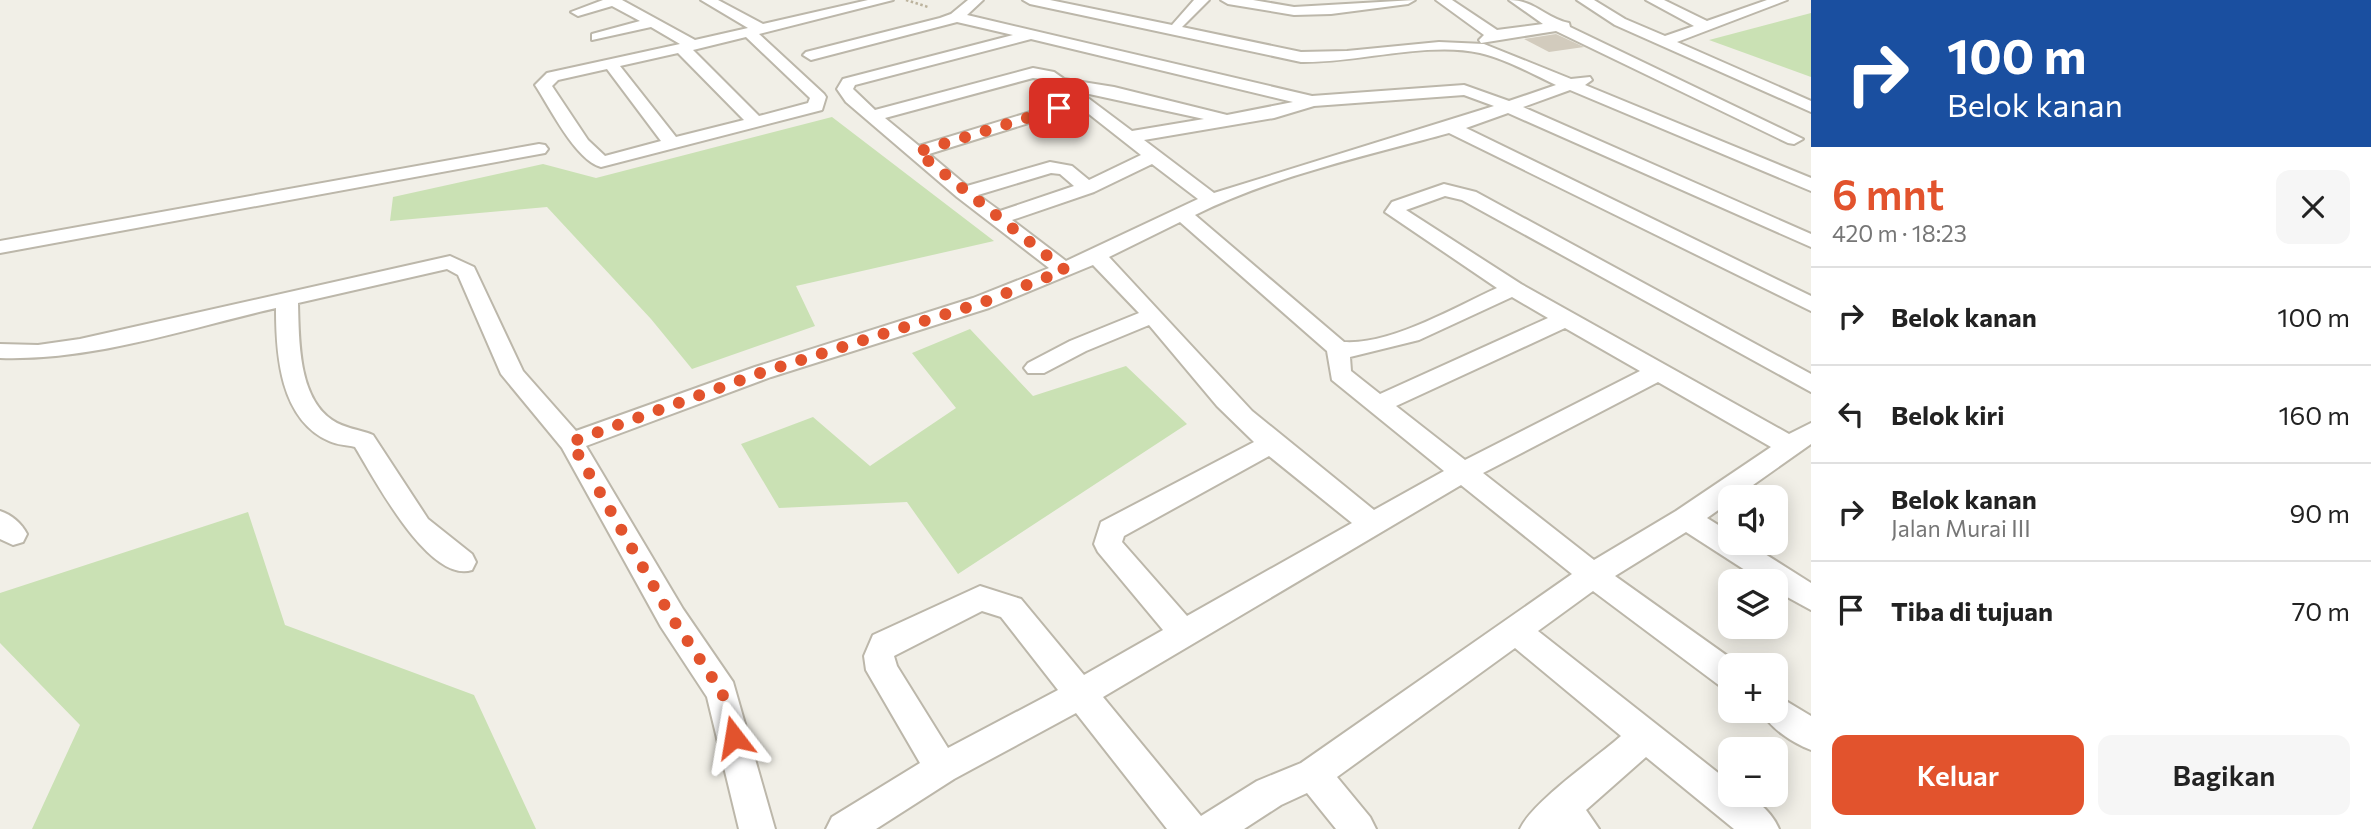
<!DOCTYPE html>
<html lang="id">
<head>
<meta charset="utf-8">
<style>
  :root { --surface:#fff; --page:#f6f6f6; --text:#222; --muted:#767676; --line:#e0e0e0; --accent:#e2532d }
  body { margin:0; font-family:Commissioner,sans-serif; background:var(--page); color:var(--text); height:100vh; display:flex; flex-direction:column; font-size:26px; white-space:nowrap }
  * { box-sizing:border-box; margin:0 }
  p { font-size:23px; color:var(--muted) }
  .icon { flex:none; width:38px; height:38px; fill:none; stroke:currentColor; stroke-width:2; stroke-linecap:round; stroke-linejoin:round }
  .map { position:relative; flex:1; overflow:hidden }
  .details { display:flex; flex-direction:column; background:var(--surface); width:560px }
  .details>* { flex:none }
  .banner { background:#1a4fa0; color:#fff; overflow:hidden }
  .tools { position:absolute; left:1718px; top:485px; display:grid; gap:14px }
  .tools a { display:grid; place-items:center; width:70px; height:70px; border-radius:14px; background:var(--surface); box-shadow:0 4px 18px #0003; font-size:35px }
  .pin { position:absolute; display:grid; place-items:center; width:60px; height:60px; color:#fff; margin:-30px; border-radius:14px; box-shadow:0 4px 10px #0006 }
  .me { position:absolute; width:77px; margin:-38px; rotate:346deg; stroke-linejoin:round; filter:drop-shadow(0 0 5px #0008) }
  .turn { display:flex; align-items:center; gap:24px; height:147px; padding:0 21px; font-size:32px }
  .turn .icon { width:91px; height:91px; stroke-width:2.5 }
  .turn b { display:block; font-size:49px; line-height:60px }
  .round { display:grid; place-items:center; flex:none; width:74px; height:74px; border-radius:14px; background:var(--page) }
  .headline { display:flex; align-items:center; justify-content:space-between; height:119px; padding:0 21px }
  h1 { font-size:42px; font-weight:600; line-height:52px; color:var(--accent) }
  .button { display:flex; gap:14px; margin-top:auto; padding:14px 21px }
  .button a { flex:1; height:80px; border-radius:14px; background:var(--accent); color:#fff; font-size:28px; font-weight:600; line-height:80px; text-align:center }
  .button a+a { background:var(--page); color:var(--text) }
  ul { padding:0; list-style:none }
  li { display:flex; align-items:center; gap:21px; height:98px; padding:0 21px; border-top:2px solid var(--line) }
  li div { flex:1 }
  li b { display:block; font-size:26px }
  li em { font-style:normal }
  main { display:flex; flex:1; min-height:0 }
  .map>svg:first-child { display:block }
  .green { fill:#cae1b4 }
  .building { fill:#d2cbbd }
  .lines { fill:none; stroke-linecap:round; stroke-linejoin:round }
  .minor-casing { stroke:#bcb7aa; stroke-width:4 }
  .path { stroke:#bcb39d; stroke-width:2.5; stroke-dasharray:2.5 2.5; stroke-linecap:butt }
  .minor { fill:#fff; fill-rule:evenodd }
  .route { stroke:#e2532d; stroke-width:12; stroke-dasharray:0 21.6 }
</style>
</head>
<body>
<main>
<div class="map">
<svg width="1811" height="829" viewBox="0 0 1811 829">
  <rect width="100%" height="100%" fill="#f1efe7"/>
  <g class="green">
    <path d="M1811,13V77L1709,40Z"/>
    <path d="M832,117L994,241L796,286L815,326L692,369L651,319L547,207L390,221L393,197L543,164L596,178Z"/>
    <path d="M970,329L1033,396L1126,366L1187,424L958,574L907,502L779,508L741,444L813,417L870,466L956,408L912,353Z"/>
    <path d="M248,512L285,625L474,695L536,829H32L80,725L0,643V593Z"/>
  </g>
  <path class="building" d="M1556,34L1584,47L1549,52L1524,39Z"/>
  <g class="lines">
    <defs>
      <g id="minor">
        <path d="M603,0H622L695,40L748,28L701,0H718L763,24L868,0H893L759,34L824,94L826,97L822,110L601,167C576,161 549,106 535,85L547,73L680,44L651,27L592,40V34L640,21L612,6L578,16L571,12ZM746,37L810,98L808,103L759,116L693,50ZM678,53L744,120L676,137L620,66ZM607,69L661,141L605,156L588,140L552,86L558,80Z"/>
        <path d="M968,0H983L967,15L1312,96L1464,85L1509,101L1556,85C1532,74 1506,59 1480,53C1429,41 1356,63 1301,62L1030,4L1023,0H1050L1172,25L1194,0H1209L1182,27L1301,52L1347,51L1439,42L1484,44L1571,79L1590,77L1592,80L1585,85L1811,178V191L1570,90L1523,107L1811,234V247L1508,113L1466,128L1811,296V311L1449,133C1365,156 1274,176 1195,215L1344,342C1391,345 1455,307 1497,288L1385,212L1392,202L1444,184L1476,192L1811,374V392L1462,200L1445,196L1406,210L1521,284L1789,434L1811,423V444L1736,497H1731V501L1707,518L1731,533V542H1746L1811,583V610L1776,591V581H1762L1686,532L1615,576L1740,665H1731V690L1720,686L1593,591L1538,631L1731,783V794C1752,794 1771,810 1779,829H1734L1646,757L1586,810L1599,829H1520C1532,802 1596,758 1621,736L1515,648L1337,777L1370,817L1376,829H1336L1307,793L1281,805L1244,829H1167L1076,713L954,779L876,829H826L832,817L920,763L866,670L864,656L873,635L980,586L1021,599L1084,675L1163,630L1098,552L1094,544L1101,522L1254,442L1217,406L1149,325L1086,351L1044,373H1028L1024,368L1028,363L1070,341L1139,313L1093,265L989,308L771,377L586,446L683,609L733,682L775,829H739L707,697L661,627L562,448L501,374L458,275L447,269L298,303C299,340 298,397 332,420C345,429 359,429 373,435L428,519L472,554L476,562L472,570C429,584 374,478 355,447C347,445 337,445 329,441C280,419 276,355 276,308C186,329 93,361 0,358V344L38,345L80,339L450,256L474,267L523,371L576,431L755,367L973,298L1049,268L957,197L846,102L837,89L843,79L1013,35L957,22L811,60L803,55L806,52L940,18L951,14ZM1031,39L1293,102L1227,115L1114,87L1064,79L1054,72L1033,68L875,110L853,89L855,85ZM1033,78L1043,79L1070,100L919,146L885,118ZM1080,92L1204,119L1132,131ZM1464,95L1494,106L1214,193L1144,140L1274,118L1314,106ZM1080,107L1141,155L1089,180L1072,166L1050,162L967,186L929,154ZM1152,164L1198,199L1066,261L1012,220L1094,192ZM1051,173L1060,174L1074,186L1000,211L978,195ZM1180,222L1327,351L1332,380L1444,471L1374,510L1252,411L1109,257ZM1512,297L1548,318L1380,394L1351,371L1350,357L1419,340ZM1565,328L1640,371L1465,460L1396,406ZM1658,382L1771,447L1676,511L1594,560L1483,473ZM1269,456L1352,523L1187,616L1122,542L1124,536ZM1461,485L1572,574L1301,763L1257,781L1201,816L1103,697ZM982,611L1001,617L1058,690L948,748L897,666L894,656Z"/>
        <path d="M1221,0H1253L1294,7L1415,0L1408,4L1331,14L1294,15L1228,4Z"/>
        <path d="M1436,0H1452L1497,30L1543,24L1509,0C1535,0 1545,18 1569,23L1570,27L1803,139L1794,144L1788,143L1556,31L1481,43L1479,40L1484,35Z"/>
        <path d="M1577,0H1594L1625,19L1665,36L1694,26L1646,0H1664L1707,21L1767,0H1787L1677,42L1811,101V112L1615,25Z"/>
        <path d="M539,144L545,145L548,149L545,153L0,253V241Z"/>
        <path d="M0,511C12,515 21,523 27,534L23,542L13,545L0,539Z"/>
        <path d="M1776,695L1811,716V750C1793,743 1769,728 1761,710H1776Z"/>
      </g>
    </defs>
    <use href="#minor" class="minor-casing"/>
    <path class="path" d="M906,0L928,7"/>
    <use href="#minor" class="minor"/>
  </g>
  <g class="lines">
    <path class="route" d="M734,737L722,692L672,618L571,442L763,372L981,303L1065,270L917,152L1059,108"/>
  </g>
</svg>
<div class="tools">
<a><svg class="icon" aria-label="sound" viewBox="0 0 24 24"><path d="M4 9h4l5-4v14l-5-4H4zM17 9q2 3 0 6"/></svg></a>
<a><svg class="icon" aria-label="layers" viewBox="0 0 24 24"><path d="M12 4l9 5-9 5-9-5zM3 14l9 5 9-5"/></svg></a>
<a>+</a>
<a>−</a>
</div>
<div class="pin" style="left:1059px;top:108px;background:#d93025"><svg class="icon" aria-label="arrive" viewBox="0 0 24 24"><path d="M6 21V4h12l-3 4 3 4H6"/></svg></div>
<svg class="me" style="left:734px;top:737px" viewBox="-20 -20 40 40"><path d="M0-17L14 15 0 8-14 15z" fill="#e2532d" stroke="#fff" stroke-width="4"/></svg>
</div>
<section class="details">
<div class="banner">
<div class="turn"><svg class="icon" aria-label="right" viewBox="0 0 24 24"><path d="M7 20v-9h11M14 6l5 5-5 5"/></svg><div><b>100 m</b>Belok kanan</div></div>
</div>
<div class="headline"><div><h1>6 mnt</h1><p>420 m · 18:23</p></div><a class="round"><svg class="icon" aria-label="close" viewBox="0 0 24 24"><path d="M6 6l12 12M18 6L6 18"/></svg></a></div>
<ul>
<li><svg class="icon" aria-label="right" viewBox="0 0 24 24"><path d="M7 20v-9h11M14 6l5 5-5 5"/></svg><div><b>Belok kanan</b></div><em>100 m</em></li>
<li><svg class="icon" aria-label="left" viewBox="0 0 24 24"><path d="M17 20v-9H6M10 6l-5 5 5 5"/></svg><div><b>Belok kiri</b></div><em>160 m</em></li>
<li><svg class="icon" aria-label="right" viewBox="0 0 24 24"><path d="M7 20v-9h11M14 6l5 5-5 5"/></svg><div><b>Belok kanan</b><p>Jalan Murai III</p></div><em>90 m</em></li>
<li><svg class="icon" aria-label="arrive" viewBox="0 0 24 24"><path d="M6 21V4h12l-3 4 3 4H6"/></svg><div><b>Tiba di tujuan</b></div><em>70 m</em></li>
</ul>
<div class="button"><a>Keluar</a><a>Bagikan</a></div>
</section>
</main>
</body>
</html>
